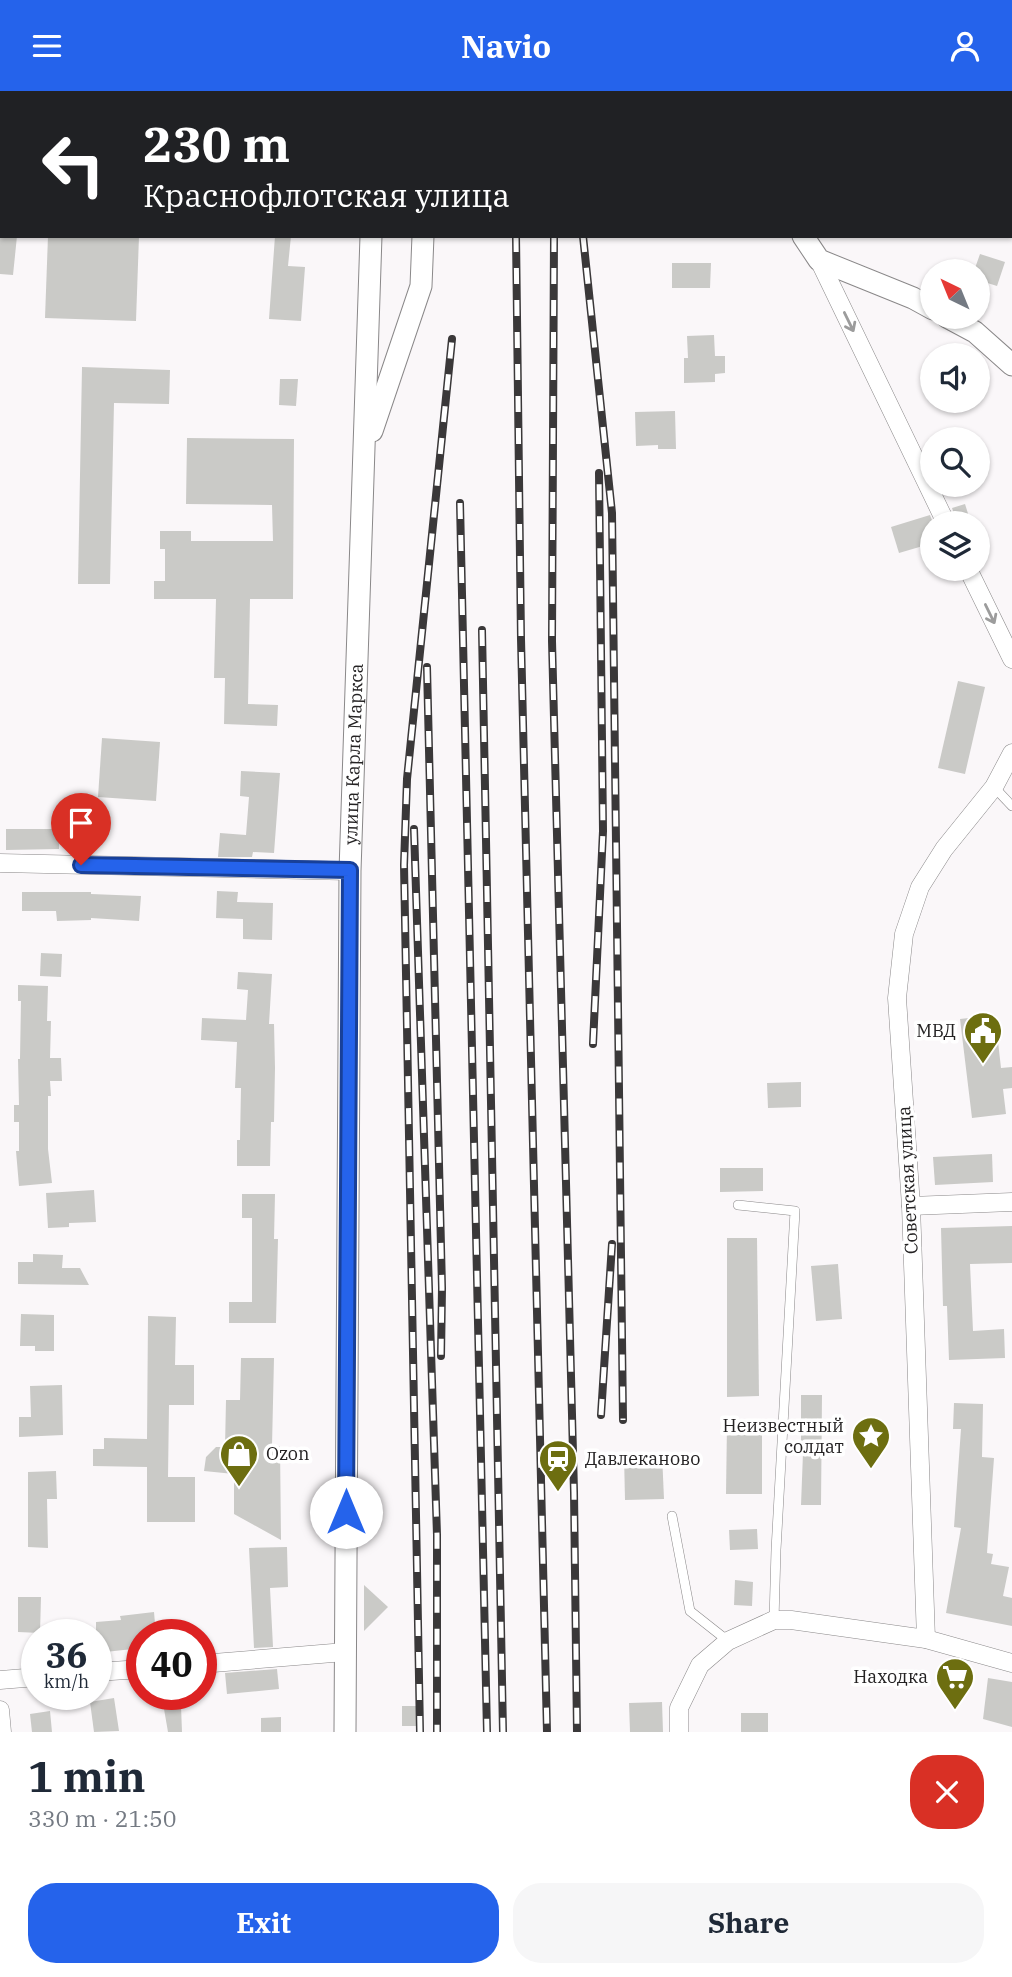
<!DOCTYPE html>
<html lang="en">
<head>
<meta charset="utf-8">
<style>
  :root { --surface:#fff; --page:#f6f6f7; --text:#1f2937; --muted:#747a83; --accent:#2563eb }
  body { margin:0; font-family:"IBM Plex Serif",serif; background:var(--page); color:var(--text); height:100vh; display:flex; flex-direction:column; font-size:26px; white-space:nowrap }
  * { box-sizing:border-box; margin:0 }
  p { font-size:23px; color:var(--muted) }
  .icon { flex:none; width:38px; height:38px; fill:none; stroke:currentColor; stroke-width:2; stroke-linecap:round; stroke-linejoin:round }
  .map { position:relative; height:1641px; overflow:hidden }
  .sheet { display:flex; flex-direction:column; background:var(--surface); flex:1 }
  .sheet>* { flex:none }
  .top-card { position:absolute; left:0px; top:0px; width:1013px; height:147px; box-shadow:0 2px 5px #0004; background:#202124; color:#fff; overflow:hidden }
  .needle { width:46px; rotate:317deg }
  .buttons { position:absolute; left:920px; top:168px; display:grid; gap:14px }
  .buttons a { display:grid; place-items:center; width:70px; height:70px; border-radius:50%; background:var(--surface); box-shadow:0 2px 5px #0004; font-size:35px }
  .speed { position:absolute; left:21px; top:1528px; display:flex; gap:14px; font-size:35px; font-weight:700; text-align:center }
  .speed>* { display:grid; place-content:center; width:91px; height:91px; border-radius:50%; background:var(--surface); box-shadow:0 2px 5px #0004; line-height:1 }
  .speed small { font-size:18px; font-weight:400 }
  .speed .limit { border:10px solid #d22; background:#fff; color:#111 }
  .pin { position:absolute; display:grid; place-items:center; width:60px; height:60px; color:#fff; margin:-72px -30px; border-radius:50% 50% 50% 0; rotate:-45deg; box-shadow:0 0 7px #0007 }
  .pin .icon { rotate:45deg }
  .me { position:absolute; width:77px; margin:-38px; rotate:0deg; stroke-linejoin:round; filter:drop-shadow(0 0 5px #0008) }
  .turn { display:flex; align-items:center; gap:24px; height:147px; padding:0 28px; font-size:32px }
  .turn .icon { width:91px; height:91px; stroke-width:2.5 }
  .turn b { display:block; font-size:49px; line-height:60px }
  .round { display:grid; place-items:center; flex:none; width:74px; height:74px; border-radius:28px; background:var(--page) }
  .overview { display:flex; align-items:center; justify-content:space-between; height:119px; padding:0 28px }
  h1 { font-size:42px; font-weight:800; line-height:52px }
  .cta { display:flex; gap:14px; margin-top:auto; padding:14px 28px }
  .cta a { flex:1; height:80px; border-radius:28px; background:var(--accent); color:#fff; font-size:28px; font-weight:800; line-height:80px; text-align:center }
  .cta a+a { background:var(--page); color:var(--text) }
  header { display:flex; justify-content:space-between; align-items:center; height:91px; padding:0 28px; background:var(--accent); color:#fff; font-size:32px; font-weight:800 }
  .map>svg:first-child { display:block }
  .building { fill:#cacac7 }
  .lines { fill:none; stroke-linecap:round; stroke-linejoin:round }
  .service-casing { stroke:#8a8889; stroke-width:10 }
  .minor-casing { stroke:#8a8889; stroke-width:19 }
  .tertiary-casing { stroke:#8a8889; stroke-width:23 }
  .service { stroke:#fff; stroke-width:9 }
  .minor { stroke:#fff; stroke-width:18 }
  .tertiary { stroke:#fff; stroke-width:21 }
  .rail-casing { stroke:#3a3839; stroke-width:8 }
  .rail { stroke:#fff; stroke-width:5; stroke-dasharray:16; stroke-linecap:butt }
  .oneway { stroke:#9c9c9c }
  .route-casing { stroke:#184099; stroke-width:18 }
  .route { stroke:#2563eb; stroke-width:12 }
  .labels { text-anchor:middle; stroke-width:7; stroke-linejoin:round; paint-order:stroke }
  .street-label { font-size:18px; fill:#242223; stroke:#fff }
  .poi-label { font-size:18px; fill:#242223; stroke:#fff; text-anchor:end }
</style>
</head>
<body>
<header><svg class="icon" aria-label="menu" viewBox="0 0 24 24"><path d="M4 6h16M4 12h16M4 18h16"/></svg>Navio<svg class="icon" aria-label="person" viewBox="0 0 24 24"><circle cx="12" cy="8" r="4"/><path d="M4 21q1-7 8-7t8 7"/></svg></header>
<div class="map">
<svg width="1012" height="1641" viewBox="0 0 1012 1641">
  <rect width="100%" height="100%" fill="#faf7f9"/>
  <g class="building">
    <path d="M0,145H17L13,184L0,183Z"/>
    <path d="M48,145H139L136,230L45,227Z"/>
    <path d="M275,145H291L288,175L305,176L301,230L269,228Z"/>
    <path d="M980,163L1005,171L997,195L978,189V180H974Z"/>
    <path d="M672,172H711L710,197H672Z"/>
    <path d="M714,244L715,265H725V282L715,283V291L684,292V267H688L687,245Z"/>
    <path d="M82,276L170,279L169,313L114,312L110,493H78Z"/>
    <path d="M280,288H298L296,315L279,314Z"/>
    <path d="M675,320L676,358H658V354L636,355L635,321Z"/>
    <path d="M187,347L294,348L293,508H250L248,613L278,614L277,635L224,633L225,587H214L216,508H154V490H165V458H160V440H191V450H273L272,414L186,413Z"/>
    <path d="M965,413L971,432H957L952,417Z"/>
    <path d="M930,424L933,432V452L899,462L891,436Z"/>
    <path d="M958,590L985,596L965,683L938,677Z"/>
    <path d="M102,647L160,651L156,710L98,706Z"/>
    <path d="M241,680L280,682L274,762L253,761L252,766H218L220,742L246,744L249,706L240,705Z"/>
    <path d="M6,738H59V758L6,759Z"/>
    <path d="M217,800L238,801L237,811L273,812L272,849L243,848V828L216,827Z"/>
    <path d="M22,801H91V803L141,805L139,830L91,827V829L57,830L56,820H22Z"/>
    <path d="M41,862L62,863L61,886L40,885Z"/>
    <path d="M238,881L272,883L269,933H274L275,977L274,1031H271L270,1075H237V1049H240L241,997H235L237,951L201,949L202,927L246,929L248,899L237,898Z"/>
    <path d="M18,894L48,895L47,930H51L50,967H61L62,990H50L51,1005H48V1058L52,1092L19,1095L16,1060H19V1031H14V1014H19L18,968H20L21,910H18Z"/>
    <path d="M995,924L1001,977L1012,976V997L1003,998L1006,1023L972,1027L960,928Z"/>
    <path d="M801,991V1016L768,1017L767,992Z"/>
    <path d="M992,1063L993,1091L935,1094L933,1066Z"/>
    <path d="M720,1077H763V1100L720,1101Z"/>
    <path d="M94,1099L96,1131L69,1132V1136L48,1137L46,1102Z"/>
    <path d="M242,1103H275L274,1148H278L276,1232H229V1211H252V1127H242Z"/>
    <path d="M1012,1135V1172L970,1173L973,1240L1004,1238L1005,1267L949,1269L947,1215H943L941,1137Z"/>
    <path d="M727,1147H757L759,1305L727,1306Z"/>
    <path d="M33,1163L63,1164L62,1177H80L89,1194L18,1193V1171H33Z"/>
    <path d="M838,1173L842,1228L816,1230L811,1175Z"/>
    <path d="M21,1223L54,1224V1260H35V1255H20Z"/>
    <path d="M148,1225L176,1226L175,1274H194V1314H169L168,1386H195V1431H147V1376L93,1375V1358H104V1347L147,1348Z"/>
    <path d="M241,1267H274L272,1355H280L281,1449L234,1423V1383L204,1380L206,1366L216,1356H225L226,1309H240Z"/>
    <path d="M62,1294L63,1344L19,1346V1326H31L30,1295Z"/>
    <path d="M801,1304H822L821,1414H801L803,1362H801Z"/>
    <path d="M954,1312L983,1313L982,1366L994,1367L987,1462L993,1463L991,1473L1009,1476L1003,1505L1012,1507V1535L946,1522L961,1437L954,1436L961,1338H953Z"/>
    <path d="M727,1333H762V1403H726Z"/>
    <path d="M662,1363L664,1408L625,1409L624,1364Z"/>
    <path d="M56,1380L57,1408H47L48,1457L28,1456V1381Z"/>
    <path d="M757,1438L758,1458L730,1459L729,1439Z"/>
    <path d="M287,1456L288,1496L270,1497L273,1556L254,1557L249,1457Z"/>
    <path d="M735,1489L753,1491L752,1515L734,1514Z"/>
    <path d="M364,1494L388,1516L364,1540Z"/>
    <path d="M18,1506H41L40,1542L18,1541Z"/>
    <path d="M154,1521L156,1544H142V1557L96,1562V1531L121,1529L120,1525Z"/>
    <path d="M277,1578L279,1598L227,1603L225,1582Z"/>
    <path d="M988,1587L1012,1591V1636L983,1628Z"/>
    <path d="M114,1607L119,1640L94,1641L90,1611Z"/>
    <path d="M662,1611L663,1641H630L629,1612Z"/>
    <path d="M181,1615L182,1641H168L164,1618Z"/>
    <rect x="402" y="1615" width="14" height="20"/>
    <path d="M50,1620L52,1641H32L30,1623Z"/>
    <rect x="741" y="1622" width="27" height="19"/>
    <path d="M281,1626V1641H261V1627Z"/>
  </g>
  <g class="lines">
    <defs>
      <g id="service">
        <path d="M994,696L1012,715"/>
        <path d="M738,1114L795,1120L776,1459L774,1529"/>
        <path d="M672,1425L690,1520L728,1550"/>
      </g>
      <g id="minor">
        <path d="M819,169L946,432"/>
        <path d="M968,478L1012,568"/>
        <path d="M0,772L350,780"/>
        <path d="M911,1115L1012,1111"/>
        <path d="M926,1548L911,1115L897,907L904,843L920,796L944,758L994,696L1012,662"/>
        <path d="M201,1573L345,1561"/>
        <path d="M96,1581L142,1578"/>
        <path d="M0,1589L37,1586"/>
        <path d="M0,1619L2,1641"/>
        <path d="M679,1641V1617L700,1574L728,1550L774,1529H791L926,1548L1012,1572"/>
      </g>
      <g id="tertiary">
        <path d="M375,2V0"/>
        <path d="M430,2V0"/>
        <path d="M770,2V0"/>
        <path d="M803,145L819,169L913,207L933,218"/>
        <path d="M947,226L975,241L1012,274"/>
        <path d="M372,340L421,195L423,145"/>
        <path id="s1" d="M345,1641L350,780L371,145"/>
      </g>
    </defs>
    <use href="#service" class="service-casing"/>
    <use href="#minor" class="minor-casing"/>
    <use href="#tertiary" class="tertiary-casing"/>
    <use href="#service" class="service"/>
    <use href="#minor" class="minor"/>
    <use href="#tertiary" class="tertiary"/>
    <defs>
      <g id="rail">
        <path d="M514,0V2"/>
        <path d="M554,2V0"/>
        <path d="M592,2V0"/>
        <path d="M516,145L521,548L547,1641"/>
        <path d="M554,145L552,550L574,1401L577,1641"/>
        <path d="M583,145L612,422L623,1329"/>
        <path d="M460,412L487,1641"/>
        <path d="M482,539L503,1641"/>
        <path d="M427,576L442,1197L441,1265"/>
        <path d="M414,738L437,1444V1641"/>
        <path d="M593,953L603,740L599,382"/>
        <path d="M601,1324L612,1153"/>
        <path d="M420,1641L404,774L407,688L452,248"/>
      </g>
    </defs>
    <use href="#rail" class="rail-casing"/>
    <use href="#rail" class="rail"/>
  </g>
  <defs><path id="oneway-shaft" d="M-6 0H5M1.5-3L5.5 0L1.5 3" fill="none" stroke-width="1.6" stroke-linecap="round" stroke-linejoin="round" transform="scale(1.75)"/></defs>
  <g class="oneway">
    <use href="#oneway-shaft" transform="translate(849 231) rotate(64)"/>
    <use href="#oneway-shaft" transform="translate(990 523) rotate(64)"/>
  </g>
  <g class="lines">
    <defs>
      <path id="route" d="M81,774L350,779L346,1421"/>
    </defs>
    <use href="#route" class="route-casing"/>
    <use href="#route" class="route"/>
  </g>
  <defs>
    <symbol id="civic-pin" viewBox="-11 -11 22 30"><path d="M0 17L-7.5 6A9.5 9.5 0 1 1 7.5 6Z" fill="#6d6e10" stroke="#fff"/><path d="M-.6-6.5H3V-4.5H.6V-3L4-1V1h2V6H-6V1h2V-1L-.6-3ZM-1.2 2.5V6h2.4V2.5Z" fill="#fff"/></symbol>
    <symbol id="sight-pin" viewBox="-11 -11 22 30"><path d="M0 17L-7.5 6A9.5 9.5 0 1 1 7.5 6Z" fill="#6d6e10" stroke="#fff"/><path d="M0-6L1.8-2.2L6-1.7L2.9 1.2L3.7 5.4L0 3.3L-3.7 5.4L-2.9 1.2L-6-1.7L-1.8-2.2Z" fill="#fff"/></symbol>
    <symbol id="shop-pin" viewBox="-11 -11 22 30"><path d="M0 17L-7.5 6A9.5 9.5 0 1 1 7.5 6Z" fill="#6d6e10" stroke="#fff"/><path d="M-5-2.5h2.3a2.7 3.5 0 0 1 5.4 0H5L5.5 6h-11ZM-1.5-2.5h3a1.5 2.3 0 0 0-3 0Z" fill="#fff"/></symbol>
    <symbol id="station-pin" viewBox="-11 -11 22 30"><path d="M0 17L-7.5 6A9.5 9.5 0 1 1 7.5 6Z" fill="#6d6e10" stroke="#fff"/><path d="M-3-6H3Q5-6 5-4V2Q5 4 3 4L4.5 6H3L1.5 4h-3L-3 6H-4.5L-3 4Q-5 4-5 2V-4Q-5-6-3-6ZM-3.5-4v3h7v-3ZM-3.5 1v1.5H-2V1ZM2 1v1.5H3.5V1Z" fill="#fff"/></symbol>
    <symbol id="supermarket-pin" viewBox="-11 -11 22 30"><path d="M0 17L-7.5 6A9.5 9.5 0 1 1 7.5 6Z" fill="#6d6e10" stroke="#fff"/><path d="M-6-5.5h2.5l.6 2H6L4.5 2H-2.5L-4.4-4H-6ZM-1.5 3.2a1.3 1.3 0 1 0 .1 0ZM3 3.2a1.3 1.3 0 1 0 .1 0Z" fill="#fff"/></symbol>
  </defs>
  <g fill-rule="evenodd">
    <use href="#civic-pin" x="961" y="918" width="44" height="60"/>
    <use href="#sight-pin" x="849" y="1323" width="44" height="60"/>
    <use href="#shop-pin" x="217" y="1341" width="44" height="60"/>
    <use href="#station-pin" x="536" y="1346" width="44" height="60"/>
    <use href="#supermarket-pin" x="933" y="1564" width="44" height="60"/>
  </g>
  <g class="labels">
    <g class="street-label">
      <text dy="6" stroke="none"><textPath href="#s1" startOffset="978">улица Карла Маркса</textPath></text>
      <text transform="translate(908 1089) rotate(-93)" y="6">Советская улица</text>
    </g>
    <g class="poi-label">
      <text x="956" y="946">МВД</text>
      <text x="844" y="1341">Неизвестный<tspan x="844" dy="21">солдат</tspan></text>
      <text x="266" y="1369" text-anchor="start">Ozon</text>
      <text x="585" y="1374" text-anchor="start">Давлеканово</text>
      <text x="928" y="1592">Находка</text>
    </g>
  </g>
</svg>
<div class="buttons">
<a><svg class="needle" viewBox="-14 -14 28 28"><path d="M0-13l5 13h-10z" fill="#e53935"/><path d="M0 13l5-13h-10z" fill="#747a83"/></svg></a>
<a><svg class="icon" aria-label="sound" viewBox="0 0 24 24"><path d="M4 9h4l5-4v14l-5-4H4zM17 9q2 3 0 6"/></svg></a>
<a><svg class="icon" aria-label="search" viewBox="0 0 24 24"><circle cx="10" cy="10" r="6"/><path d="M15 15l6 6"/></svg></a>
<a><svg class="icon" aria-label="layers" viewBox="0 0 24 24"><path d="M12 4l9 5-9 5-9-5zM3 14l9 5 9-5"/></svg></a>
</div>
<div class="speed"><div>36<small>km/h</small></div><div class="limit">40</div></div>
<div class="pin" style="left:81px;top:774px;background:#d93025"><svg class="icon" aria-label="arrive" viewBox="0 0 24 24"><path d="M6 21V4h12l-3 4 3 4H6"/></svg></div>
<svg class="me" style="left:346px;top:1421px" viewBox="-20 -20 40 40"><circle r="19" fill="#fff"/><path d="M0-13L10 11 0 6-10 11z" fill="#2563eb"/></svg>
<div class="top-card">
<div class="turn"><svg class="icon" aria-label="left" viewBox="0 0 24 24"><path d="M17 20v-9H6M10 6l-5 5 5 5"/></svg><div><b>230 m</b>Краснофлотская улица</div></div>
</div>
</div>
<section class="sheet">
<div class="overview"><div><h1>1 min</h1><p>330 m · 21:50</p></div><a class="round" style="background:#d93025;color:#fff"><svg class="icon" aria-label="close" viewBox="0 0 24 24"><path d="M6 6l12 12M18 6L6 18"/></svg></a></div>
<div class="cta"><a>Exit</a><a>Share</a></div>
</section>
</body>
</html>
